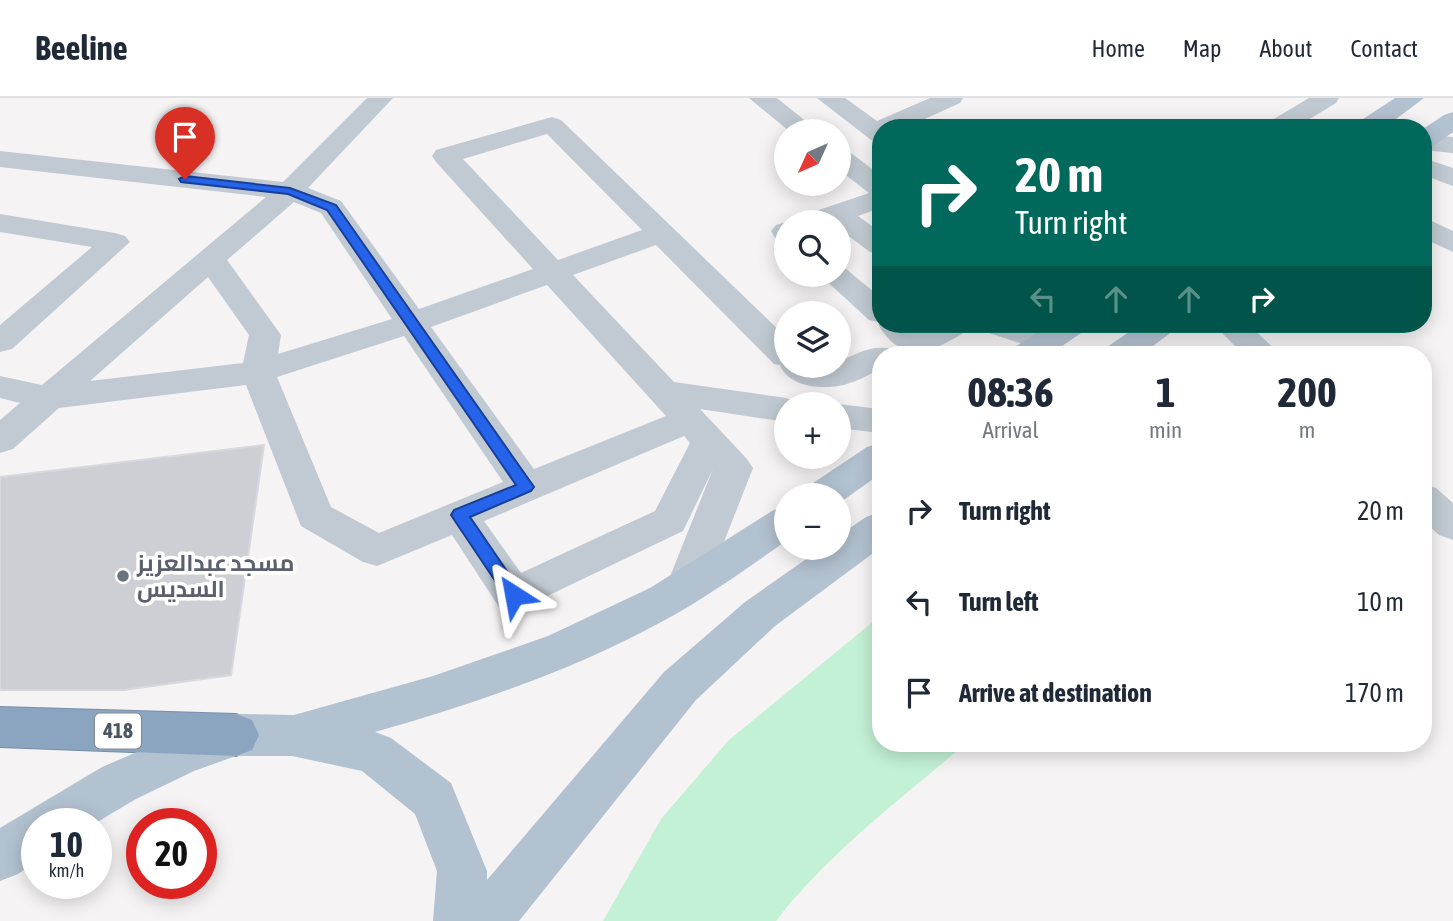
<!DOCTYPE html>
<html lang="en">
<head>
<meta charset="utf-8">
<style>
  :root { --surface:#fff; --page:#f6f6f7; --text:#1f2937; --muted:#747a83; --line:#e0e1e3 }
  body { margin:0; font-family:"Asap Condensed",Cairo,sans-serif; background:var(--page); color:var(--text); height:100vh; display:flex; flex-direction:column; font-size:26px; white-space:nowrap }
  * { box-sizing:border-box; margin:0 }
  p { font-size:23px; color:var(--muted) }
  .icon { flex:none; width:38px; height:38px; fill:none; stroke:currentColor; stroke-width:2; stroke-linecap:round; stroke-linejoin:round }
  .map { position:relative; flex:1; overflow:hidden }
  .panel { position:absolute; left:872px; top:248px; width:560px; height:406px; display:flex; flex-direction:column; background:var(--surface); border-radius:28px; box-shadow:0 4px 18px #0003 }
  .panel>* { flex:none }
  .guide { position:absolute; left:872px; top:21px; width:560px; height:214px; border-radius:28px; box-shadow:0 4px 18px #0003; background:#00695c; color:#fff; overflow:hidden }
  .needle { width:46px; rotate:225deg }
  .fabs { position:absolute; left:774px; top:21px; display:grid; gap:14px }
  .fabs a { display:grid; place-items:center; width:77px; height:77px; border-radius:50%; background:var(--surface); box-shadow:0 4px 18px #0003; font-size:35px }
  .speed { position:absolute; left:21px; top:710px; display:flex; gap:14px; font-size:35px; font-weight:700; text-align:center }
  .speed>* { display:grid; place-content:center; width:91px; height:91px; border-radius:50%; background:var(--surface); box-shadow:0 4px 18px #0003; line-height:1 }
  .speed small { font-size:18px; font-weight:400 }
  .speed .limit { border:10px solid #d22; background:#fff; color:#111 }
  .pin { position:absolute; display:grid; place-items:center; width:60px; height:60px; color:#fff; margin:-72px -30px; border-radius:50% 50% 50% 0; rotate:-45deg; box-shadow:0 0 7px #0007 }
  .pin .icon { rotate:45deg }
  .me { position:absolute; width:77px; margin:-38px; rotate:326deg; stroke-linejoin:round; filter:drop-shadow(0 0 5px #0008) }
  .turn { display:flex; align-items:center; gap:24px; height:147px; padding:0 28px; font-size:32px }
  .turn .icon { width:91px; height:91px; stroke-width:2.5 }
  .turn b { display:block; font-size:49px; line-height:60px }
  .lanes { display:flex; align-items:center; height:66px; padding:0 28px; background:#0003; justify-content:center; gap:35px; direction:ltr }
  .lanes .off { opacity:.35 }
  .eta { display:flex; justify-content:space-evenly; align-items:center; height:119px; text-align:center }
  .eta b { font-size:42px; font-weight:700; line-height:49px }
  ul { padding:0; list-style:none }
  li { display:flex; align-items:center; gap:21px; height:91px; padding:0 28px }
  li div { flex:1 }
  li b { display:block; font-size:26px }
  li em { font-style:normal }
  header { display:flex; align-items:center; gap:42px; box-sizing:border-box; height:98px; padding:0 35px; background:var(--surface); border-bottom:2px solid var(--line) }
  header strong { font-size:33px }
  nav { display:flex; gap:38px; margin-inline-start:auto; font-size:24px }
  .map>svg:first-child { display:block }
  .green { fill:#c3f1d5 }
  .building { fill:#cdcfd5; stroke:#d7d9de; stroke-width:2 }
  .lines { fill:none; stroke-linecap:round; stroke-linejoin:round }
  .highway-casing { stroke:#7690ad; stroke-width:2 }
  .minor { fill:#c1cad2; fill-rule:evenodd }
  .major { fill:#b3c2d1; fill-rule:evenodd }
  .highway { fill:#8ba5c1; fill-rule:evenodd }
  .route { fill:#2563eb; stroke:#184099; stroke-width:2 }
  .worship-dot { fill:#6b7280; stroke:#fff; stroke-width:2.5 }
  .labels { text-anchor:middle; stroke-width:7; stroke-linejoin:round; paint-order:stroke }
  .shield { fill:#fff; stroke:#808990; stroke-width:2 }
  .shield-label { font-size:21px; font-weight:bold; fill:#4a5661 }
  .worship-label { font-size:23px; font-weight:bold; fill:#5b616d; stroke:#fff; text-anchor:start }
</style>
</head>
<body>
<header>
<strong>Beeline</strong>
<nav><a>Home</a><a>Map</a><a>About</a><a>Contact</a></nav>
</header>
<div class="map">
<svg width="1453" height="823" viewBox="0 0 1453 823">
  <rect width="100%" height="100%" fill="#f5f3f3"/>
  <path class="green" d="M880,518V646H965C900,702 829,754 776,823H603L661,721L729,642Z"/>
  <path class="building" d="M264,347L231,577L124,592H0V379Z"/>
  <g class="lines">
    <defs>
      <path id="highway" d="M0,609L236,616L252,622L259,637L252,652L236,658L0,649Z"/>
    </defs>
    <use href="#highway" class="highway-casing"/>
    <g class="minor">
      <path d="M367,0H393L308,90L341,103L419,211L533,171L436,64L432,58L436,52L552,19L561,22L786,239V268H838V264C856,256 872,246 892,251L896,257H880V272C867,277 853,286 838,288C818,291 788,288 780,267L774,266L656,147L573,177L674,284L786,300L800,306H786V324L700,311L747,361L753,370L703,497L688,502L673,497L667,486L713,371L683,433L514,514L499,509L452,437L377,468L363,464L301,428L246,287L59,310L13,351L0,355V322L20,305L0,300V278L42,287L266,99L0,69V53L283,84ZM547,36L642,132L558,162L463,61ZM294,104L321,115L392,221L278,256L281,237L227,162ZM208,179L249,237L243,265L90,283ZM547,187L666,318L534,371L431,229ZM404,238L503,384L379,435L331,409L277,279ZM684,338L690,345L655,413L521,475L484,423Z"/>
      <path d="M749,0H777L818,33H789Z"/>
      <path d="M817,0H845L877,23L930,0H963L960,5L905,30H880V45L871,42Z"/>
      <path d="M1309,0H1339L1336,5L1295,30H1263L1267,25Z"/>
      <path d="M1423,36L1453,39V55L1423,52Z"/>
      <path d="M838,50L847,52L880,77V110L858,118L880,134V157L870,154L838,130V124H797L801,118L869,95L838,71Z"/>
      <path d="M1423,60L1453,70V88L1423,77Z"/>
      <path d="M0,116L115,135L125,138L130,144L12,251L0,254V227L92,149L0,134Z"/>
      <path d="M1423,119L1453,133V154L1423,140Z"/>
      <path d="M786,124V144L776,141L771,133L776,127Z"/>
      <path d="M838,169L846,171L880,199V226H912L919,231L931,226H974C967,236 927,256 914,255C901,255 880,235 878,224L869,222L820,177H838Z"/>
      <path d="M978,226H1026L1034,229L1035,226H1067L1063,244L1059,251L1047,254L983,233Z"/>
      <path d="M1213,226H1248L1281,257H1244Z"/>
      <path d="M837,306H838L880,311V335L838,330Z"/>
      <path d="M1423,386L1436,390L1453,405V442L1439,437L1423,422Z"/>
    </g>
    <g class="major">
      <path d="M1395,0H1424L1384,30H1353L1357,25Z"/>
      <path d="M1453,14V34L1432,49L1423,51V31L1444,17Z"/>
      <path d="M1051,226H1089L1084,233L1049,257H1011L1015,249Z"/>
      <path d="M1141,226H1178L1173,233L1141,257H1103L1107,249Z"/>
      <path d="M880,345V376L838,406V397H804L810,387L867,349Z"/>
      <path d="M786,408V443C746,471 707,499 665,522C574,572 474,606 375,634L391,640L451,685L487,773V782L664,574L745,504L822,450H838V438L866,419L880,414V450L775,528L696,602L519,823H433L437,773L415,716L362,673L292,658H236L194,673L136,701L94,726H37V763L18,776L0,783V730L102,669L179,636L236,616L294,617L433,578L548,538L650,490L772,413Z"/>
    </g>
    <use href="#highway" class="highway"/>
  </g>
  <path class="route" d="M185,78L290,90L336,107L534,389L531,393L470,419L520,492L522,497L520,502H508L451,417L454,412L516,387L327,112L288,96L181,84L179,81Z"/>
  <circle class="worship-dot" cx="123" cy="478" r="7"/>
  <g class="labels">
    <rect class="shield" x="95" y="615.5" width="46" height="35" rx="5"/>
    <g class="shield-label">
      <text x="118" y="640">418</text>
    </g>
    <g class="worship-label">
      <text x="137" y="473">مسجد عبدالعزيز<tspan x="137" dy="26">السديس</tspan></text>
    </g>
  </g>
</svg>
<div class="fabs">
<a><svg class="needle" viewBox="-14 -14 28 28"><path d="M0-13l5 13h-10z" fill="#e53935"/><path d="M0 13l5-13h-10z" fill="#747a83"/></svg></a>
<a><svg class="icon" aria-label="search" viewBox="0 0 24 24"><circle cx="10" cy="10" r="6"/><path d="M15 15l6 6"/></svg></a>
<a><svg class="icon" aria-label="layers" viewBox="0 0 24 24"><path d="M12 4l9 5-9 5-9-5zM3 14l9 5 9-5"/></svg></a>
<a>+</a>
<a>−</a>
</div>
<div class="speed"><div>10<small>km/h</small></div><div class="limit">20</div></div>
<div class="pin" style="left:185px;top:81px;background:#d93025"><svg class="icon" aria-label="arrive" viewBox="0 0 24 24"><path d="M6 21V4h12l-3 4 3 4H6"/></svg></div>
<svg class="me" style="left:514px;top:497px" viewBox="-20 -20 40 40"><path d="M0-17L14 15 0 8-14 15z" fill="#2563eb" stroke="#fff" stroke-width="4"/></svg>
<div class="guide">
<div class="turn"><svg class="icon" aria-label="right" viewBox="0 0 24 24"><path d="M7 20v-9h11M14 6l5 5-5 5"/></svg><div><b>20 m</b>Turn right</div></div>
<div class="lanes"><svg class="icon off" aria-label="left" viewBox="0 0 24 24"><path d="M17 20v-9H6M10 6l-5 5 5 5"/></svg><svg class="icon off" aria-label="ahead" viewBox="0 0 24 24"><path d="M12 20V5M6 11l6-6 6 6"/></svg><svg class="icon off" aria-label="ahead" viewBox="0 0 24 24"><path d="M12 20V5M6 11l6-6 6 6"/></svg><svg class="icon" aria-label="right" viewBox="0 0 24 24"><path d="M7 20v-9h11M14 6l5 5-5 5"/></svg></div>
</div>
<section class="panel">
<div class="eta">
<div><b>08:36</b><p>Arrival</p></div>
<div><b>1</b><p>min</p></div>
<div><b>200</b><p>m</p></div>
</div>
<ul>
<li><svg class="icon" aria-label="right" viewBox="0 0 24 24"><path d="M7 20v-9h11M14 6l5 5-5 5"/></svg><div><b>Turn right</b></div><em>20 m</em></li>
<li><svg class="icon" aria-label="left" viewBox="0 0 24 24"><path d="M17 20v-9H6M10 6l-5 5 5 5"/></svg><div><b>Turn left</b></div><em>10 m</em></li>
<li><svg class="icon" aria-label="arrive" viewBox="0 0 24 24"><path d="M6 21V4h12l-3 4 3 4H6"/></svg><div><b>Arrive at destination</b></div><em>170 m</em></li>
</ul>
</section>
</div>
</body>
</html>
